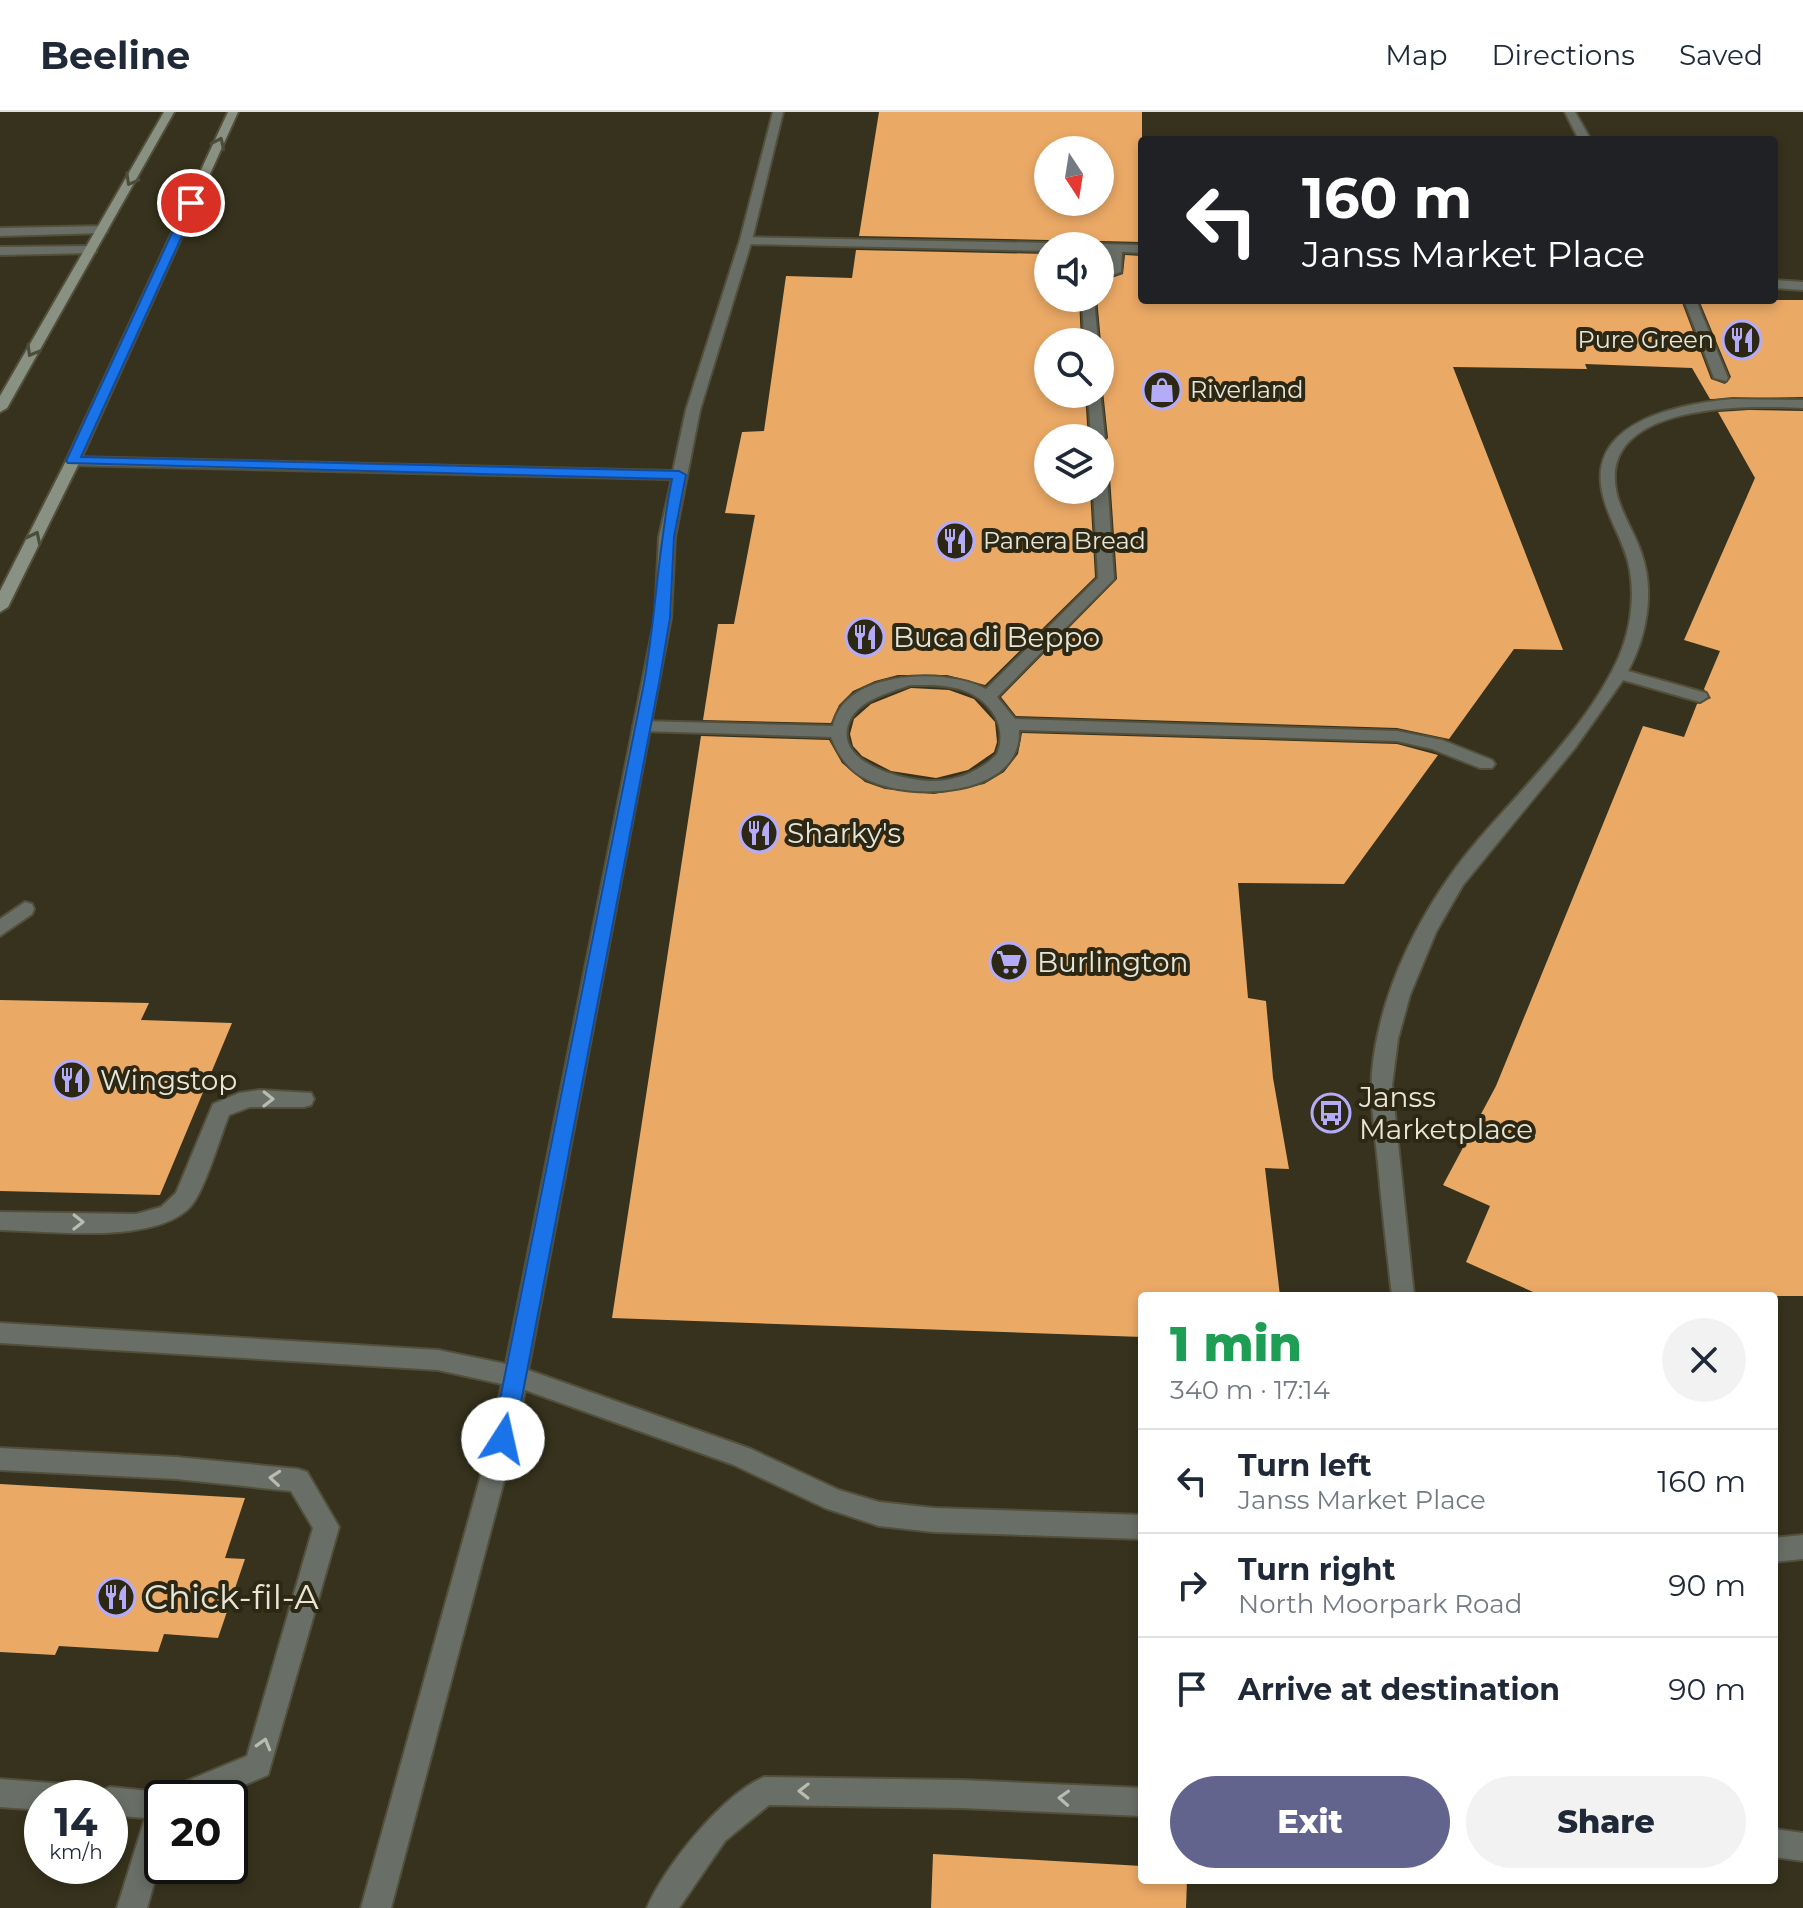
<!DOCTYPE html>
<html lang="en">
<head>
<meta charset="utf-8">
<style>
  :root { --surface:#fff; --page:#f2f2f3; --text:#1f2937; --muted:#747a83; --line:#e0e1e3; --accent:#62648e }
  body { margin:0; font-family:Montserrat,sans-serif; background:var(--page); color:var(--text); height:100vh; display:flex; flex-direction:column; font-size:30px; white-space:nowrap }
  * { box-sizing:border-box; margin:0 }
  p { font-size:26px; color:var(--muted) }
  .icon { flex:none; width:44px; height:44px; fill:none; stroke:currentColor; stroke-width:2; stroke-linecap:round; stroke-linejoin:round }
  .map { position:relative; flex:1; overflow:hidden }
  .side { position:absolute; left:1138px; top:1180px; width:640px; height:592px; display:flex; flex-direction:column; background:var(--surface); border-radius:8px; box-shadow:0 4px 12px #0003 }
  .side>* { flex:none }
  .banner { position:absolute; left:1138px; top:24px; width:640px; height:168px; border-radius:8px; box-shadow:0 4px 12px #0003; background:#202124; color:#fff; overflow:hidden }
  .needle { width:52px; rotate:168deg }
  .buttons { position:absolute; left:1034px; top:24px; display:grid; gap:16px }
  .buttons a { display:grid; place-items:center; width:80px; height:80px; border-radius:50%; background:var(--surface); box-shadow:0 4px 12px #0003; font-size:40px }
  .speed { position:absolute; left:24px; top:1668px; display:flex; gap:16px; font-size:40px; font-weight:700; text-align:center }
  .speed>* { display:grid; place-content:center; width:104px; height:104px; border-radius:50%; background:var(--surface); box-shadow:0 4px 12px #0003; line-height:1 }
  .speed small { font-size:20px; font-weight:400 }
  .speed .limit { border:4px solid #111; border-radius:12px; background:#fff; color:#111 }
  .pin { position:absolute; display:grid; place-items:center; width:68px; height:68px; color:#fff; margin:-34px; border:4px solid #fff; border-radius:50%; box-shadow:0 2px 8px #0007 }
  .me { position:absolute; width:88px; margin:-44px; rotate:10deg; stroke-linejoin:round; filter:drop-shadow(0 0 6px #0008) }
  .turn { display:flex; align-items:center; gap:28px; height:168px; padding:0 32px; font-size:36px }
  .turn .icon { width:104px; height:104px; stroke-width:2.5 }
  .turn b { display:block; font-size:56px; line-height:68px }
  .round { display:grid; place-items:center; flex:none; width:84px; height:84px; border-radius:42px; background:var(--page) }
  .overview { display:flex; align-items:center; justify-content:space-between; height:136px; padding:0 32px }
  h1 { font-size:48px; font-weight:800; line-height:60px; color:#1e9e55 }
  .action { display:flex; gap:16px; margin-top:auto; padding:16px 32px }
  .action a { flex:1; height:92px; border-radius:48px; background:var(--accent); color:#fff; font-size:32px; font-weight:800; line-height:92px; text-align:center }
  .action a+a { background:var(--page); color:var(--text) }
  ul { padding:0; list-style:none }
  li { display:flex; align-items:center; gap:24px; height:104px; padding:0 32px; border-top:2px solid var(--line) }
  li div { flex:1 }
  li b { display:block; font-size:30px }
  li em { font-style:normal }
  header { display:flex; align-items:center; gap:48px; box-sizing:border-box; height:112px; padding:0 40px; background:var(--surface); border-bottom:2px solid var(--line) }
  header strong { font-size:38px }
  nav { display:flex; gap:44px; margin-inline-start:auto; font-size:28px }
  .map>svg:first-child { display:block }
  .building { fill:#eba966; fill-rule:evenodd }
  .lines { fill:none; stroke-linecap:round; stroke-linejoin:round }
  .lane-casing { stroke:#524f3b; stroke-width:4 }
  .street-casing { stroke:#524f3b; stroke-width:4 }
  .secondary-casing { stroke:#524f3b; stroke-width:4 }
  .lane { fill:#696f66; fill-rule:evenodd }
  .street { fill:#696f66; fill-rule:evenodd }
  .secondary { fill:#889182; fill-rule:evenodd }
  .oneway { stroke:#4c4d3a }
  .oneway2 { stroke:#bbbcb0 }
  .route { fill:#1a73e8; stroke:#114b97; stroke-width:2 }
  .labels { text-anchor:middle; stroke-width:8; stroke-linejoin:round; paint-order:stroke }
  .far-poi-label { font-size:24px; fill:#e7e5d8; stroke:#2c2813; text-anchor:start }
  .poi-label { font-size:28px; fill:#e7e5d8; stroke:#2c2813; text-anchor:start }
  .near-poi-label { font-size:34px; fill:#e7e5d8; stroke:#2c2813; text-anchor:start }
</style>
</head>
<body>
<header>
<strong>Beeline</strong>
<nav><a>Map</a><a>Directions</a><a>Saved</a></nav>
</header>
<div class="map">
<svg width="1803" height="1796" viewBox="0 0 1803 1796">
  <rect width="100%" height="100%" fill="#36321d"/>
  <g class="building">
    <path d="M879,0H1142V130L1100,129L1092,134H1056L1048,128L859,124ZM1048,38H1100V90H1048Z"/>
    <path d="M856,138L1048,142V186H1079L1081,230H1048V282H1085L1088,326H1048V378H1090L1095,465L985,573L947,563H898L875,569L853,579L839,593L831,611L703,608L718,512H734L755,403L725,401L742,320L764,319L786,164L852,166Z"/>
    <path d="M1125,143L1142,144V188H1681L1711,267L1725,272L1731,265L1699,188H1803V285L1710,287L1692,256L1585,252L1587,257L1453,255L1563,538L1514,537L1449,627L1397,616L1016,604L1001,585L1117,467L1110,365L1100,358V333L1108,326L1103,279L1100,276L1101,230L1097,186H1100V170L1123,162Z"/>
    <path d="M1749,298L1803,299V1184H1542L1466,1150L1490,1094L1443,1073L1496,974L1643,614L1684,625L1697,592L1711,586L1704,577L1720,539L1684,528L1755,366L1718,300Z"/>
    <path d="M911,576L949,578L974,587L995,610L997,630L994,640L968,658L936,666L891,659L862,644L853,634L850,622L854,607L871,592Z"/>
    <path d="M1022,621L1397,632L1438,643L1344,772L1238,771L1248,886L1266,889L1273,966L1289,1057L1265,1056L1280,1184H1142V1225L612,1206L701,624L829,628L842,651L865,670L885,677L934,682L984,672L1004,660L1018,642Z"/>
    <path d="M0,888L149,891L141,908L232,911L160,1083L0,1079Z"/>
    <path d="M0,1372L245,1386L225,1446L245,1447L218,1526L164,1522L158,1540L59,1534L55,1543L0,1540Z"/>
    <path d="M933,1742L1142,1754V1768H1187L1186,1796H931Z"/>
  </g>
  <g class="lines">
    <defs>
      <g id="lane">
        <path d="M773,0H783L752,128L700,298L675,425L671,506L528,1258L751,1337L839,1378L879,1390L934,1396L1142,1403V1427L934,1420L879,1414L825,1396L734,1353L525,1278L515,1327L391,1796H361L491,1327L502,1272L438,1258L0,1231V1211L438,1238L506,1252L655,506L659,425L672,367L73,353L66,349L73,345L673,359L686,298L740,128Z"/>
        <path d="M107,114V120L103,121L0,124V116Z"/>
        <path d="M96,134V140L92,141L0,143V135Z"/>
        <path d="M1732,287L1803,288V296C1750,293 1600,290 1616,378C1620,400 1634,419 1641,440C1655,479 1647,524 1628,559L1706,581L1708,585L1700,590L1623,568L1575,636L1463,773L1436,820L1410,883L1398,927L1392,973L1414,1184H1392C1387,1140 1382,1096 1378,1052C1375,1022 1370,991 1372,961C1379,877 1424,791 1478,728C1526,672 1588,613 1618,547C1630,520 1635,488 1630,459C1626,431 1607,407 1602,379C1588,308 1682,292 1732,287Z"/>
        <path d="M25,790L32,792L34,797L32,802L0,824V807Z"/>
        <path d="M260,978L311,981L314,987L311,993L304,995H250L229,1003C220,1025 205,1078 191,1094C156,1133 50,1119 0,1118V1100L136,1102L161,1095L176,1081L213,992L239,981Z"/>
        <path d="M0,1336L176,1345L298,1357L307,1360L339,1415L268,1663L213,1686H162V1743L147,1796H117L145,1706L110,1703V1686H97L100,1679L110,1675L168,1681L170,1676L247,1644L313,1416L291,1379L176,1367L0,1358Z"/>
        <path d="M1803,1423V1447L1774,1450V1426Z"/>
        <path d="M764,1665L961,1668L1142,1676V1704L961,1696L769,1693L725,1729L679,1796H647C665,1754 722,1683 764,1665Z"/>
        <path d="M0,1667L63,1672L73,1676L77,1686H42V1698L0,1695Z"/>
        <path d="M1774,1717L1803,1721V1749L1774,1745Z"/>
      </g>
      <g id="street">
        <path d="M1565,0H1575L1591,28H1579Z"/>
        <path d="M742,125L1048,131L1053,134H1048V139L746,132L742,131Z"/>
        <path d="M1100,132L1142,133V141L1122,140L1121,160L1100,167V159L1111,155L1109,140H1100V134H1095Z"/>
        <path d="M1774,168L1803,170V178L1774,176Z"/>
        <path d="M1082,186H1094L1098,230H1084Z"/>
        <path d="M1684,188H1696L1728,266L1726,269L1714,266Z"/>
        <path d="M1100,279L1105,326L1100,330V326H1091L1088,282H1100Z"/>
        <path d="M1100,361L1107,365L1114,467L997,585L1015,607L1397,619L1442,628L1492,648L1495,652L1492,656H1480L1432,637L1397,629L1019,618C1022,685 910,690 866,667C848,658 838,643 831,625L642,619L633,614L642,609L833,614C843,558 946,555 986,577L1098,466L1093,378H1100ZM910,573C925,573 940,572 955,576C985,582 1010,611 997,642C982,658 959,668 936,669C907,670 827,651 851,606C862,587 891,580 910,573Z"/>
      </g>
      <g id="secondary">
        <path d="M164,0H174L7,296L0,300V284Z"/>
        <path d="M228,0H238L80,349L8,495L0,500V479L66,349Z"/>
      </g>
    </defs>
    <use href="#lane" class="lane-casing"/>
    <use href="#street" class="street-casing"/>
    <use href="#secondary" class="secondary-casing"/>
    <use href="#lane" class="lane"/>
    <use href="#street" class="street"/>
    <use href="#secondary" class="secondary"/>
  </g>
  <defs><path id="oneway-chevron" d="M-2-3.5L2.5 0L-2 3.5" fill="none" stroke-width="1.6" stroke-linecap="round" stroke-linejoin="round" transform="scale(2)"/></defs>
  <g class="oneway">
    <use href="#oneway-chevron" transform="translate(219 31) rotate(-65)"/>
    <use href="#oneway-chevron" transform="translate(131 68) rotate(119)"/>
    <use href="#oneway-chevron" transform="translate(32 239) rotate(120)"/>
    <use href="#oneway-chevron" transform="translate(35 425) rotate(-64)"/>
  </g>
  <g class="oneway2">
    <use href="#oneway-chevron" transform="translate(268 987) rotate(1)"/>
    <use href="#oneway-chevron" transform="translate(78 1110) rotate(1)"/>
    <use href="#oneway-chevron" transform="translate(275 1366) rotate(-175)"/>
    <use href="#oneway-chevron" transform="translate(264 1632) rotate(-74)"/>
    <use href="#oneway-chevron" transform="translate(804 1679) rotate(-179)"/>
    <use href="#oneway-chevron" transform="translate(1064 1686) rotate(-177)"/>
  </g>
  <path class="route" d="M191,88L197,91L81,345L679,359L686,363L674,425L670,506L659,571L514,1327L511,1334L503,1337L495,1334L492,1327L644,571C656,503 658,435 672,367L68,351L66,349L186,91Z"/>
  <defs>
    <symbol id="restaurant-ring" viewBox="-11 -11 22 22"><circle r="9.5" fill="#2c2813" stroke="#b4acf9" stroke-width="1.5"/><path d="M-5-6h1v4h1v-4h1v4h1v-4h1v5L-1.5 .5V6h-2V.5L-5-1ZM5-6V6H3V1.5H1.5Q1.5-4 5-6Z" fill="#b4acf9"/></symbol>
    <symbol id="shop-ring" viewBox="-11 -11 22 22"><circle r="9.5" fill="#2c2813" stroke="#b4acf9" stroke-width="1.5"/><path d="M-5-2.5h2.3a2.7 3.5 0 0 1 5.4 0H5L5.5 6h-11ZM-1.5-2.5h3a1.5 2.3 0 0 0-3 0Z" fill="#b4acf9"/></symbol>
    <symbol id="supermarket-ring" viewBox="-11 -11 22 22"><circle r="9.5" fill="#2c2813" stroke="#b4acf9" stroke-width="1.5"/><path d="M-6-5.5h2.5l.6 2H6L4.5 2H-2.5L-4.4-4H-6ZM-1.5 3.2a1.3 1.3 0 1 0 .1 0ZM3 3.2a1.3 1.3 0 1 0 .1 0Z" fill="#b4acf9"/></symbol>
    <symbol id="bus-ring" viewBox="-11 -11 22 22"><circle r="9.5" fill="#2c2813" stroke="#b4acf9" stroke-width="1.5"/><path d="M-5-6H5V4H4V6H2V4H-2V6H-4V4H-5ZM-3.5-4V0h7V-4ZM-3.5 1.2v1.5H-2V1.2ZM2 1.2v1.5H3.5V1.2Z" fill="#b4acf9"/></symbol>
  </defs>
  <g fill-rule="evenodd">
    <use href="#restaurant-ring" x="1720" y="206" width="44" height="44"/>
    <use href="#shop-ring" x="1140" y="256" width="44" height="44"/>
    <use href="#restaurant-ring" x="933" y="407" width="44" height="44"/>
    <use href="#restaurant-ring" x="843" y="503" width="44" height="44"/>
    <use href="#restaurant-ring" x="737" y="699" width="44" height="44"/>
    <use href="#supermarket-ring" x="987" y="828" width="44" height="44"/>
    <use href="#restaurant-ring" x="50" y="946" width="44" height="44"/>
    <use href="#bus-ring" x="1309" y="979" width="44" height="44"/>
    <use href="#restaurant-ring" x="94" y="1463" width="44" height="44"/>
  </g>
  <g class="labels">
    <g class="far-poi-label">
      <text x="1714" y="236" text-anchor="end">Pure Green</text>
      <text x="1190" y="286">Riverland</text>
      <text x="983" y="437">Panera Bread</text>
    </g>
    <g class="poi-label">
      <text x="893" y="535">Buca di Beppo</text>
      <text x="787" y="731">Sharky's</text>
      <text x="1037" y="860">Burlington</text>
      <text x="100" y="978">Wingstop</text>
      <text x="1359" y="995">Janss<tspan x="1359" dy="32">Marketplace</tspan></text>
    </g>
    <g class="near-poi-label">
      <text x="144" y="1497">Chick-fil-A</text>
    </g>
  </g>
</svg>
<div class="buttons">
<a><svg class="needle" viewBox="-14 -14 28 28"><path d="M0-13l5 13h-10z" fill="#e53935"/><path d="M0 13l5-13h-10z" fill="#747a83"/></svg></a>
<a><svg class="icon" aria-label="sound" viewBox="0 0 24 24"><path d="M4 9h4l5-4v14l-5-4H4zM17 9q2 3 0 6"/></svg></a>
<a><svg class="icon" aria-label="search" viewBox="0 0 24 24"><circle cx="10" cy="10" r="6"/><path d="M15 15l6 6"/></svg></a>
<a><svg class="icon" aria-label="layers" viewBox="0 0 24 24"><path d="M12 4l9 5-9 5-9-5zM3 14l9 5 9-5"/></svg></a>
</div>
<div class="speed"><div>14<small>km/h</small></div><div class="limit">20</div></div>
<div class="pin" style="left:191px;top:91px;background:#d93025"><svg class="icon" aria-label="arrive" viewBox="0 0 24 24"><path d="M6 21V4h12l-3 4 3 4H6"/></svg></div>
<svg class="me" style="left:503px;top:1327px" viewBox="-20 -20 40 40"><circle r="19" fill="#fff"/><path d="M0-13L10 11 0 6-10 11z" fill="#1a73e8"/></svg>
<div class="banner">
<div class="turn"><svg class="icon" aria-label="left" viewBox="0 0 24 24"><path d="M17 20v-9H6M10 6l-5 5 5 5"/></svg><div><b>160 m</b>Janss Market Place</div></div>
</div>
<section class="side">
<div class="overview"><div><h1>1 min</h1><p>340 m · 17:14</p></div><a class="round"><svg class="icon" aria-label="close" viewBox="0 0 24 24"><path d="M6 6l12 12M18 6L6 18"/></svg></a></div>
<ul>
<li><svg class="icon" aria-label="left" viewBox="0 0 24 24"><path d="M17 20v-9H6M10 6l-5 5 5 5"/></svg><div><b>Turn left</b><p>Janss Market Place</p></div><em>160 m</em></li>
<li><svg class="icon" aria-label="right" viewBox="0 0 24 24"><path d="M7 20v-9h11M14 6l5 5-5 5"/></svg><div><b>Turn right</b><p>North Moorpark Road</p></div><em>90 m</em></li>
<li><svg class="icon" aria-label="arrive" viewBox="0 0 24 24"><path d="M6 21V4h12l-3 4 3 4H6"/></svg><div><b>Arrive at destination</b></div><em>90 m</em></li>
</ul>
<div class="action"><a>Exit</a><a>Share</a></div>
</section>
</div>
</body>
</html>
